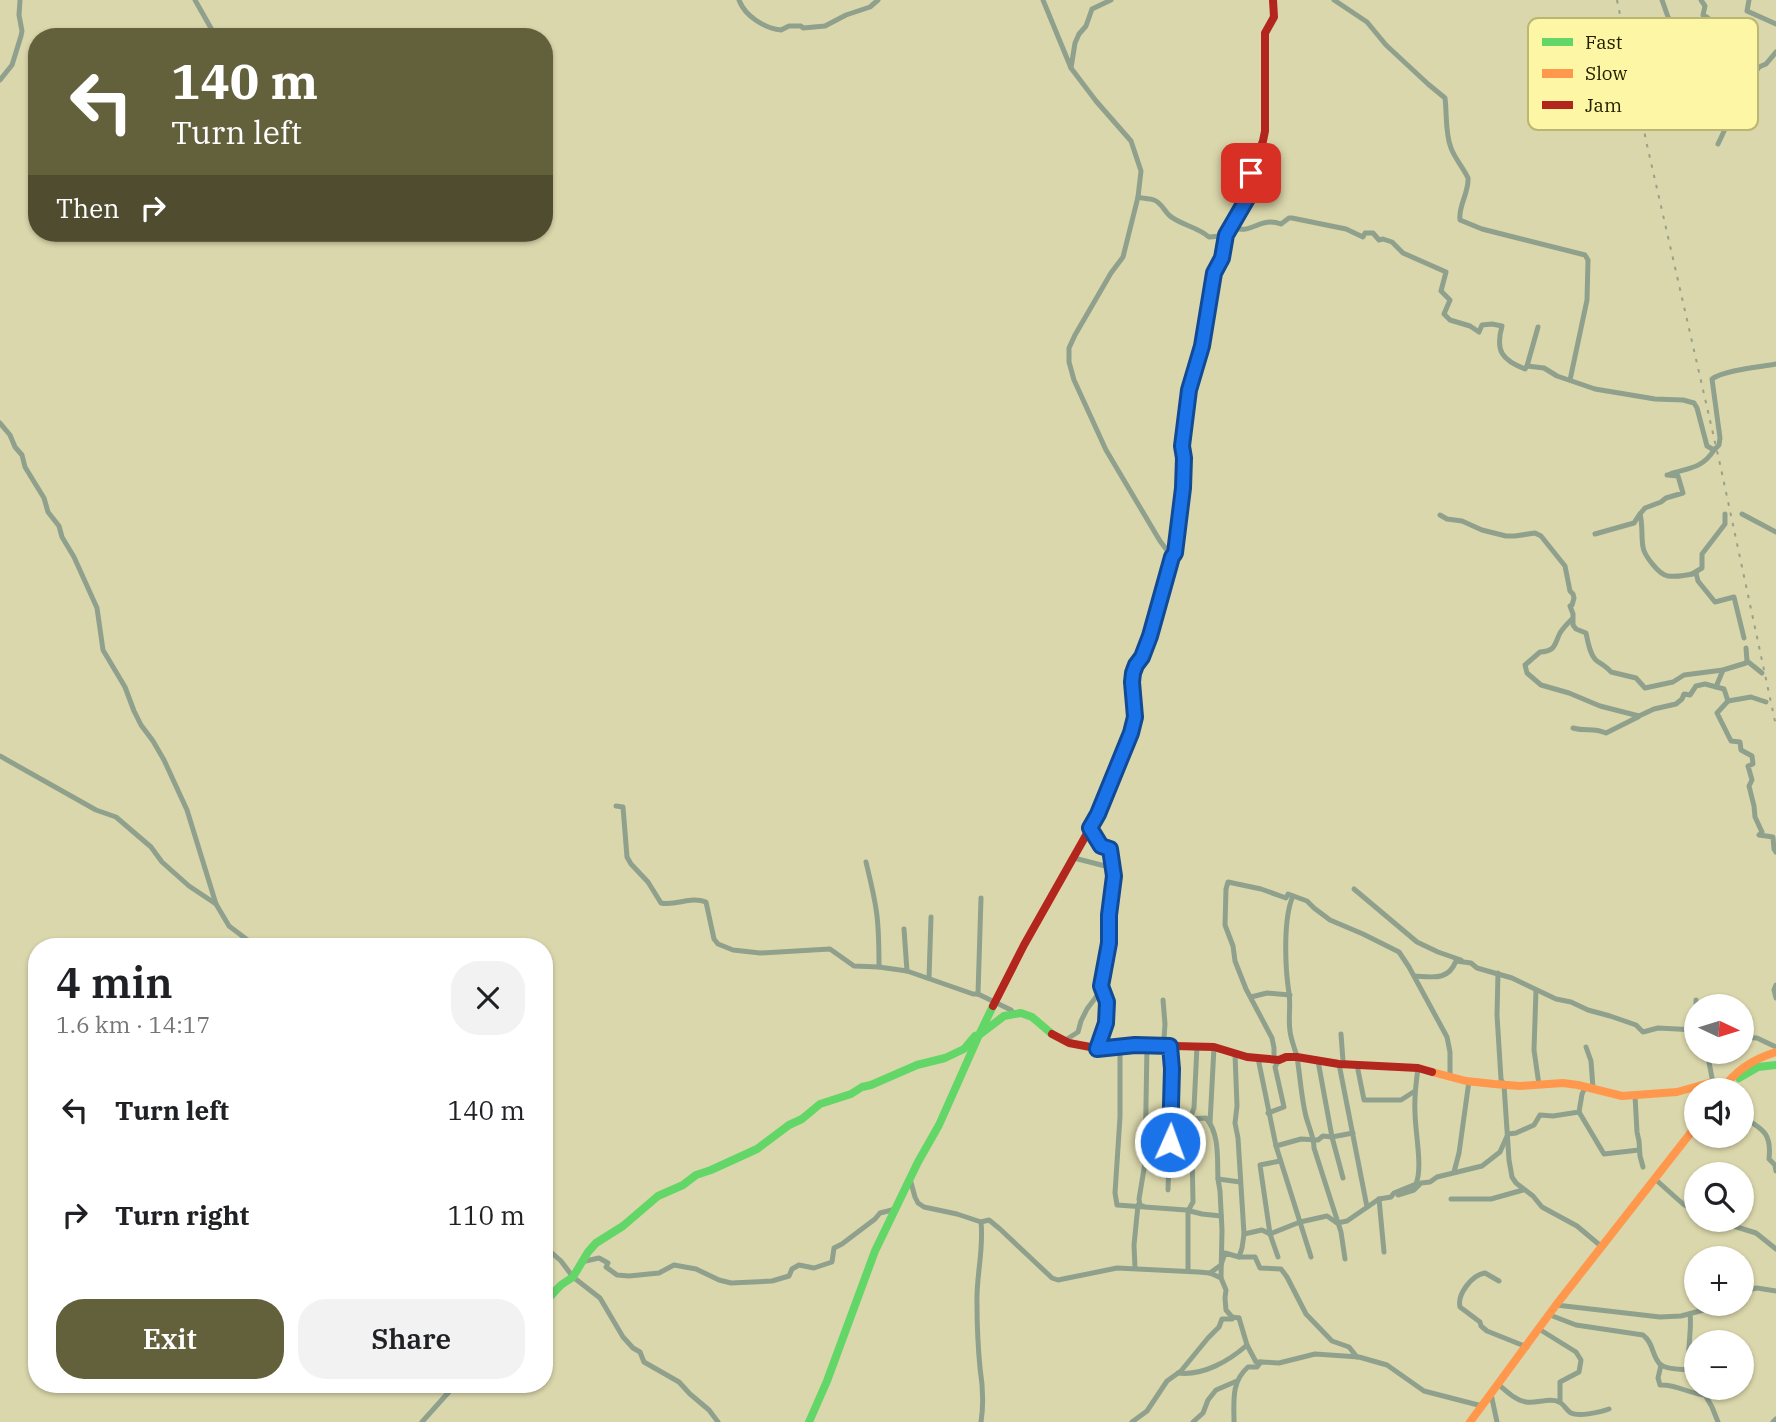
<!DOCTYPE html>
<html lang="en">
<head>
<meta charset="utf-8">
<style>
  :root { --surface:#fff; --page:#f2f2f2; --text:#202124; --muted:#757577; --accent:#63603c }
  body { margin:0; font-family:"IBM Plex Serif",serif; background:var(--page); color:var(--text); height:100vh; display:flex; flex-direction:column; font-size:26px; white-space:nowrap }
  * { box-sizing:border-box; margin:0 }
  p { font-size:23px; color:var(--muted) }
  .icon { flex:none; width:38px; height:38px; fill:none; stroke:currentColor; stroke-width:2; stroke-linecap:round; stroke-linejoin:round }
  .map { position:relative; flex:1; overflow:hidden }
  .drawer { position:absolute; left:28px; top:938px; width:525px; height:455px; display:flex; flex-direction:column; background:var(--surface); border-radius:28px; box-shadow:0 2px 5px #0004 }
  .drawer>* { flex:none }
  .hud { position:absolute; left:28px; top:28px; width:525px; height:214px; border-radius:28px; box-shadow:0 2px 5px #0004; background:#63603c; color:#fff; overflow:hidden }
  .needle { width:46px; rotate:94deg }
  .buttons { position:absolute; left:1684px; top:994px; display:grid; gap:14px }
  .buttons a { display:grid; place-items:center; width:70px; height:70px; border-radius:50%; background:var(--surface); box-shadow:0 2px 5px #0004; font-size:35px }
  .pin { position:absolute; display:grid; place-items:center; width:60px; height:60px; color:#fff; margin:-30px; border-radius:14px; box-shadow:0 4px 10px #0006 }
  .me { position:absolute; width:77px; margin:-38px; rotate:2deg; stroke-linejoin:round; filter:drop-shadow(0 0 5px #0008) }
  .turn { display:flex; align-items:center; gap:24px; height:147px; padding:0 28px; font-size:32px }
  .turn .icon { width:91px; height:91px; stroke-width:2.5 }
  .turn b { display:block; font-size:49px; line-height:60px }
  .then { display:flex; align-items:center; height:66px; padding:0 28px; background:#0003; gap:14px; font-size:26px }
  .round { display:grid; place-items:center; flex:none; width:74px; height:74px; border-radius:28px; background:var(--page) }
  .overview { display:flex; align-items:center; justify-content:space-between; height:119px; padding:0 28px }
  h1 { font-size:42px; font-weight:600; line-height:52px }
  .button { display:flex; gap:14px; margin-top:auto; padding:14px 28px }
  .button a { flex:1; height:80px; border-radius:28px; background:var(--accent); color:#fff; font-size:28px; font-weight:600; line-height:80px; text-align:center }
  .button a+a { background:var(--page); color:var(--text) }
  ul { padding:0; list-style:none }
  li { display:flex; align-items:center; gap:21px; height:105px; padding:0 28px }
  li div { flex:1 }
  li b { display:block; font-size:26px }
  li em { font-style:normal }
  .map>svg:first-child { display:block }
  .lines { fill:none; stroke-linecap:round; stroke-linejoin:round }
  .street { stroke:#8fa18d; stroke-width:5 }
  .fast { stroke:#63d668; stroke-width:8 }
  .slow { stroke:#ff974d; stroke-width:8 }
  .jam { stroke:#b3261e; stroke-width:8 }
  .rail { stroke:#98a087; stroke-width:2; stroke-dasharray:3.5 7; stroke-linecap:butt }
  .route-casing { stroke:#114b97; stroke-width:18 }
  .route { stroke:#1a73e8; stroke-width:12 }
  .key { fill:#fdf6a4; stroke:#bcb673; stroke-width:2 }
  .key-label { font-size:19px; fill:#232000 }
</style>
</head>
<body>
<div class="map">
<svg width="1776" height="1422" viewBox="0 0 1776 1422">
  <rect width="100%" height="100%" fill="#dbd7ac"/>
  <g class="lines">
    <g class="street">
      <path d="M195,0L216,37"/>
      <path d="M739,0C745,16 764,28 781,30L789,26H801L803,28L825,26L846,15L870,7L878,0"/>
      <path d="M1043,0L1071,68L1096,101L1131,141L1141,171L1138,197L1123,257L1111,273L1075,335L1069,348V362L1074,380L1106,450L1160,541L1172,557"/>
      <path d="M1334,0L1367,22L1386,45L1428,84L1445,98C1447,114 1445,133 1451,148C1455,159 1463,167 1468,178C1469,193 1458,206 1460,220L1482,229L1585,255L1588,260L1587,300L1570,380"/>
      <path d="M1662,0L1668,17L1686,39L1688,38L1693,25L1708,18L1703,15L1705,6L1701,0"/>
      <path d="M1749,0L1747,11L1776,24"/>
      <path d="M1071,68L1075,43L1079,34L1086,26L1092,9L1111,0"/>
      <path d="M0,80L12,65L21,36L22,31L19,15L20,0"/>
      <path d="M1718,144L1744,89L1759,67L1766,64L1776,52"/>
      <path d="M1138,197C1143,199 1149,198 1154,200C1162,203 1164,211 1170,216C1181,225 1198,227 1209,237L1221,236L1230,227C1252,236 1259,216 1281,224L1289,218H1292L1346,229L1363,237L1365,233H1373L1379,240L1383,239L1392,242L1403,253L1446,272L1441,291L1450,300L1444,314L1450,320L1470,326L1479,332L1482,325L1492,324L1502,326C1495,351 1502,360 1525,369L1527,366L1544,368L1557,376L1595,389L1655,399L1683,400L1694,403L1697,408L1707,446L1714,450L1719,445L1720,438L1712,379C1724,370 1760,367 1776,364"/>
      <path d="M1527,366L1538,327"/>
      <path d="M0,423L10,435L15,447L22,455L25,467L44,498L48,512L59,526L62,537L74,557L97,608L103,650L125,687L134,711L141,725L153,741L164,760L187,810L216,904L229,926L257,947"/>
      <path d="M1670,474C1688,468 1702,469 1714,450"/>
      <path d="M1667,475L1678,476L1683,493L1666,498L1661,502L1645,508L1640,514C1643,525 1641,536 1643,547C1644,555 1659,575 1668,576C1676,577 1688,575 1696,573L1698,581L1715,602L1734,597L1744,638"/>
      <path d="M1742,514L1776,532"/>
      <path d="M1440,515L1447,519L1462,521L1482,530L1506,536H1515L1535,533L1541,536L1565,566L1570,591L1573,594L1574,598L1572,605L1570,606L1573,614V625L1576,629L1586,633C1588,642 1590,656 1597,661C1603,665 1607,667 1611,672L1636,678L1645,688L1673,682L1684,675L1723,670L1746,663L1747,661L1746,648"/>
      <path d="M1595,534L1634,523L1640,514"/>
      <path d="M1692,574L1702,568V554L1725,524V514"/>
      <path d="M1572,619C1568,623 1563,628 1560,633C1554,645 1556,651 1540,652L1525,665L1527,673L1541,685L1569,693L1600,706L1639,716L1654,709L1676,704L1682,699L1684,694L1690,695L1696,686L1705,684L1724,689L1728,701L1717,713L1731,741L1740,742L1741,750L1752,756L1753,764L1748,766L1752,780L1749,786L1754,806L1755,817L1762,832L1759,835L1773,837L1774,849L1776,852"/>
      <path d="M1747,661L1762,673"/>
      <path d="M1716,687L1723,670"/>
      <path d="M1728,701L1751,697L1766,702"/>
      <path d="M1573,728C1587,732 1592,727 1606,733L1638,717"/>
      <path d="M0,756L96,810L116,817L151,847L162,862L189,886L216,904"/>
      <path d="M616,806L623,807L627,857L631,864L648,882L661,903C677,906 690,896 706,902L714,939L718,944L733,950L760,953L830,949L854,966L879,967L907,971L973,994H978L1011,1010L1014,1014"/>
      <path d="M1074,858L1113,868"/>
      <path d="M866,862C870,879 875,898 877,916C879,933 879,950 879,967"/>
      <path d="M1354,889L1417,942L1438,952L1461,960"/>
      <path d="M1293,896C1283,918 1285,968 1289,993C1291,1005 1288,1018 1290,1031C1291,1040 1295,1049 1297,1057C1300,1075 1301,1094 1305,1112C1307,1124 1314,1135 1314,1148L1341,1232L1345,1259"/>
      <path d="M904,929L907,971"/>
      <path d="M1498,973L1497,1015L1501,1079L1504,1085L1509,1160L1512,1177L1516,1183L1533,1196L1542,1207L1577,1226L1602,1247"/>
      <path d="M1415,976C1433,977 1448,981 1456,961L1471,963L1477,968L1512,978L1556,999L1571,1002L1588,1010L1610,1016L1636,1025L1643,1032L1658,1028L1696,1030"/>
      <path d="M929,978L931,917"/>
      <path d="M1776,985L1774,990L1776,998"/>
      <path d="M1536,990L1534,1050L1539,1085"/>
      <path d="M978,994L981,898"/>
      <path d="M1251,997L1267,993L1290,995"/>
      <path d="M1163,1000L1165,1024L1164,1039L1170,1046L1172,1069L1168,1190"/>
      <path d="M1696,1000V1006"/>
      <path d="M1724,1006V998"/>
      <path d="M1341,1034L1343,1061L1346,1064"/>
      <path d="M1741,1037L1757,1038L1776,1047"/>
      <path d="M1064,1041L1078,1032L1081,1021L1087,1009L1099,993L1105,968L1109,943V915L1114,876L1110,849L1101,846L1091,828"/>
      <path d="M1127,1047L1120,1051V1117L1115,1193L1117,1205L1186,1210L1202,1214L1221,1216"/>
      <path d="M1586,1047L1591,1061L1593,1088"/>
      <path d="M1097,1049C1105,1023 1111,1012 1101,986"/>
      <path d="M1707,1052L1713,1083"/>
      <path d="M1235,1054L1237,1106L1235,1123L1238,1138L1244,1234"/>
      <path d="M1258,1058L1276,1146L1311,1257"/>
      <path d="M1274,1058V1048L1272,1038L1246,989L1235,961L1233,946L1225,925L1226,889L1228,882L1261,889L1286,898L1288,894L1307,901L1314,908L1330,920L1363,934L1399,952L1409,967L1447,1037L1450,1052V1077"/>
      <path d="M1318,1061L1332,1137L1343,1178"/>
      <path d="M1339,1064L1367,1207"/>
      <path d="M1357,1065L1364,1100H1401L1415,1091"/>
      <path d="M1635,1096L1637,1132L1639,1141L1640,1156L1643,1167"/>
      <path d="M1579,1112L1604,1154L1639,1150"/>
      <path d="M1268,1113L1284,1107L1275,1067L1279,1060"/>
      <path d="M1741,1116C1762,1129 1772,1132 1769,1159L1775,1165L1776,1171"/>
      <path d="M1190,1119L1206,1118C1220,1134 1217,1159 1218,1179"/>
      <path d="M1210,1123L1214,1047"/>
      <path d="M1276,1146L1301,1139L1318,1140L1323,1136L1332,1137L1353,1133"/>
      <path d="M1454,1172L1459,1153L1469,1081"/>
      <path d="M910,1179L915,1197L918,1203L924,1207L957,1214L981,1222L989,1220L1000,1229L1052,1278L1058,1280L1117,1268L1198,1272L1210,1273L1221,1278"/>
      <path d="M1655,1179L1683,1204L1696,1211"/>
      <path d="M1398,1195L1414,1190L1421,1183L1430,1182L1437,1177L1482,1166L1500,1152L1508,1134L1516,1133L1534,1125L1540,1115L1553,1116L1579,1112L1582,1094L1586,1086"/>
      <path d="M1379,1199L1384,1252"/>
      <path d="M1451,1199H1491L1523,1190"/>
      <path d="M1143,1206H1140L1139,1199L1145,1163L1147,1045"/>
      <path d="M1714,1220L1756,1233L1776,1249"/>
      <path d="M544,1246L561,1261L573,1277L600,1298L623,1337L633,1348L640,1352L644,1362L679,1382L690,1394L709,1410L718,1422"/>
      <path d="M1239,1257L1242,1248L1244,1234L1262,1230L1270,1234L1300,1222L1327,1216L1337,1223L1347,1221L1379,1199L1391,1197L1394,1193L1416,1184C1423,1167 1415,1132 1415,1112C1414,1097 1416,1083 1418,1068"/>
      <path d="M1278,1257L1270,1234L1260,1165L1280,1161"/>
      <path d="M581,1262L599,1258L608,1263L606,1267L617,1275L629,1276L659,1273L674,1265L696,1269L719,1280L731,1283L772,1281L789,1276L792,1269L799,1265L814,1268L832,1262L834,1248L842,1244L875,1219L880,1213L896,1209"/>
      <path d="M1135,1268L1134,1245L1138,1205"/>
      <path d="M1188,1271V1211L1193,1202L1192,1151L1190,1137L1193,1124L1190,1119L1194,1108L1197,1046"/>
      <path d="M1210,1273L1221,1265L1225,1253L1239,1257H1255L1260,1268L1281,1269L1287,1277L1306,1314L1332,1341L1349,1347L1357,1357"/>
      <path d="M1499,1281L1485,1273C1472,1275 1457,1294 1460,1307L1480,1322L1481,1326L1487,1331L1527,1347"/>
      <path d="M1741,1291L1757,1288L1776,1291"/>
      <path d="M1556,1305L1660,1317L1681,1316L1715,1307L1718,1304"/>
      <path d="M1690,1314C1693,1336 1682,1360 1696,1379"/>
      <path d="M1550,1315L1576,1325L1643,1335C1654,1343 1652,1358 1661,1365C1668,1370 1682,1369 1690,1370"/>
      <path d="M1239,1318L1232,1317L1226,1310L1225,1298L1226,1290L1221,1278L1222,1230L1220,1191L1218,1179L1240,1182"/>
      <path d="M1239,1318L1247,1345L1256,1362H1261"/>
      <path d="M1539,1329L1576,1352L1581,1360L1579,1372L1560,1382V1402"/>
      <path d="M1661,1365L1658,1378L1660,1385C1677,1384 1689,1394 1705,1395"/>
      <path d="M1178,1373C1203,1376 1229,1361 1247,1345"/>
      <path d="M1498,1384C1506,1391 1515,1400 1526,1402C1536,1404 1550,1397 1559,1402C1564,1404 1566,1410 1571,1413C1579,1417 1601,1412 1609,1409"/>
      <path d="M1701,1388L1712,1407L1718,1422"/>
      <path d="M1491,1394L1497,1422"/>
      <path d="M422,1422L456,1384"/>
      <path d="M981,1422C984,1403 983,1387 980,1368C978,1347 977,1325 977,1303C976,1276 984,1250 981,1222"/>
      <path d="M1132,1422L1147,1411L1167,1381L1181,1371L1208,1338L1219,1327L1222,1319H1232"/>
      <path d="M1193,1422L1203,1413L1208,1400L1216,1390L1237,1381"/>
      <path d="M1234,1422C1234,1401 1231,1382 1248,1367H1257L1261,1362L1279,1363L1315,1354L1359,1357L1387,1365L1424,1391L1482,1406"/>
      <path d="M1773,1422L1776,1419"/>
    </g>
    <g class="fast">
      <path d="M1739,1078L1758,1067L1776,1065"/>
      <path d="M544,1303L561,1285L573,1277L588,1252L596,1243L623,1226L658,1196L683,1185L696,1175L711,1170L757,1149L789,1125L802,1119L820,1104L851,1094L862,1087L871,1085L917,1065L945,1058L964,1049L975,1036L979,1035L993,1006"/>
      <path d="M809,1422L827,1381L875,1251L918,1162L939,1125L979,1035L1004,1016L1021,1013L1032,1017L1052,1034"/>
    </g>
    <g class="slow">
      <path d="M1132,684C1133,666 1143,655 1149,638C1159,611 1165,584 1172,557L1175,553L1183,487L1184,459L1182,446L1186,407L1189,390L1202,346L1214,273L1222,258L1226,235L1232,225"/>
      <path d="M1432,1072L1466,1081L1494,1084L1520,1086L1563,1083L1578,1085L1622,1096L1677,1092L1709,1083L1725,1085"/>
      <path d="M1722,1090C1735,1070 1753,1059 1776,1052"/>
      <path d="M1470,1422L1556,1305L1696,1126"/>
    </g>
    <g class="jam">
      <path d="M1232,225L1248,197L1250,173L1263,141L1265,131V33L1274,17L1273,0"/>
      <path d="M993,1006L1024,945L1098,814L1131,733L1135,717L1132,684"/>
      <path d="M1052,1034L1069,1043L1101,1049L1135,1045L1214,1047L1247,1057L1279,1060L1286,1057H1297L1339,1064L1418,1068L1432,1072"/>
    </g>
    <path class="rail" d="M1617,0L1647,145L1720,464L1776,726"/>
  </g>
  <g class="lines">
    <defs>
      <path id="route" d="M1170,1142L1172,1069L1170,1046L1135,1045L1097,1049L1106,1023L1107,1002L1101,986L1109,943V915L1114,876L1110,849L1101,846L1090,828L1098,814L1131,733L1135,717L1132,682L1133,673L1136,665L1142,657L1150,636L1172,557L1175,553L1183,488L1184,458L1182,446L1189,390L1202,346L1214,273L1222,258L1226,235L1248,197L1251,173"/>
    </defs>
    <use href="#route" class="route-casing"/>
    <use href="#route" class="route"/>
  </g>
  <rect x="1528" y="18" width="230" height="112" rx="10" class="key"/>
  <rect x="1542" y="38" width="31" height="8" fill="#63d668"/>
  <rect x="1542" y="69" width="31" height="9" fill="#ff974d"/>
  <rect x="1542" y="101" width="31" height="8" fill="#b3261e"/>
  <g class="key-label">
    <text x="1585" y="49">Fast</text>
    <text x="1585" y="80">Slow</text>
    <text x="1585" y="112">Jam</text>
  </g>
</svg>
<div class="buttons">
<a><svg class="needle" viewBox="-14 -14 28 28"><path d="M0-13l5 13h-10z" fill="#e53935"/><path d="M0 13l5-13h-10z" fill="#757577"/></svg></a>
<a><svg class="icon" aria-label="sound" viewBox="0 0 24 24"><path d="M4 9h4l5-4v14l-5-4H4zM17 9q2 3 0 6"/></svg></a>
<a><svg class="icon" aria-label="search" viewBox="0 0 24 24"><circle cx="10" cy="10" r="6"/><path d="M15 15l6 6"/></svg></a>
<a>+</a>
<a>−</a>
</div>
<div class="pin" style="left:1251px;top:173px;background:#d93025"><svg class="icon" aria-label="arrive" viewBox="0 0 24 24"><path d="M6 21V4h12l-3 4 3 4H6"/></svg></div>
<svg class="me" style="left:1170px;top:1142px" viewBox="-20 -20 40 40"><circle r="17" fill="#1a73e8" stroke="#fff" stroke-width="3"/><path d="M0-11L8 9 0 5-8 9z" fill="#fff"/></svg>
<div class="hud">
<div class="turn"><svg class="icon" aria-label="left" viewBox="0 0 24 24"><path d="M17 20v-9H6M10 6l-5 5 5 5"/></svg><div><b>140 m</b>Turn left</div></div>
<div class="then">Then<svg class="icon" aria-label="right" viewBox="0 0 24 24"><path d="M7 20v-9h11M14 6l5 5-5 5"/></svg></div>
</div>
<section class="drawer">
<div class="overview"><div><h1>4 min</h1><p>1.6 km · 14:17</p></div><a class="round"><svg class="icon" aria-label="close" viewBox="0 0 24 24"><path d="M6 6l12 12M18 6L6 18"/></svg></a></div>
<ul>
<li><svg class="icon" aria-label="left" viewBox="0 0 24 24"><path d="M17 20v-9H6M10 6l-5 5 5 5"/></svg><div><b>Turn left</b></div><em>140 m</em></li>
<li><svg class="icon" aria-label="right" viewBox="0 0 24 24"><path d="M7 20v-9h11M14 6l5 5-5 5"/></svg><div><b>Turn right</b></div><em>110 m</em></li>
</ul>
<div class="button"><a>Exit</a><a>Share</a></div>
</section>
</div>
</body>
</html>
